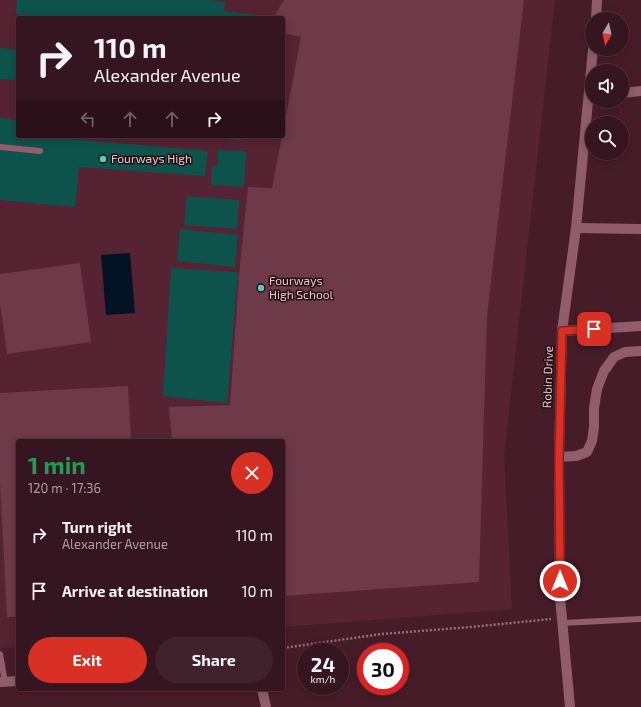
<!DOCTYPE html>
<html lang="en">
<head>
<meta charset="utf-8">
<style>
  :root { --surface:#35151f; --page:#40222c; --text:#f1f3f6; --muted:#aa9fa4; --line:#4f343d; --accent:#d93025 }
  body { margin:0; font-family:"Exo 2",sans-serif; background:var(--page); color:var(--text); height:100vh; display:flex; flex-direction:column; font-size:15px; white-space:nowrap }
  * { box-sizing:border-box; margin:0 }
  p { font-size:13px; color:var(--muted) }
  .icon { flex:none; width:22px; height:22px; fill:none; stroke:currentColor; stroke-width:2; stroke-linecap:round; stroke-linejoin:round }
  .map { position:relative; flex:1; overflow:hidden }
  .panel { position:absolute; left:16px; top:439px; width:269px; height:252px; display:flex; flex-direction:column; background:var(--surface); border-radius:4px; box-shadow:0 2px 10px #0003,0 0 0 1px var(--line) }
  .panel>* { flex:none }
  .hud { position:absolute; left:16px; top:16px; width:269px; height:122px; border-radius:4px; box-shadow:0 2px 10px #0003,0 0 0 1px var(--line); background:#35151f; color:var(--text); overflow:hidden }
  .needle { width:26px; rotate:189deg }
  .tools { position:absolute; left:585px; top:12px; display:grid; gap:8px }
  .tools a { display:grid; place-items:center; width:44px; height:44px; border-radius:50%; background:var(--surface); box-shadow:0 2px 10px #0003,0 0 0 1px var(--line); font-size:20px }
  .speed { position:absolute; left:297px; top:643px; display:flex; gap:8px; font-size:20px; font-weight:700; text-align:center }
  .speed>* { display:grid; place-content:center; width:52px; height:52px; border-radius:50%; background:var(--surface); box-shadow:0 2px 10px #0003,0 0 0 1px var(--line); line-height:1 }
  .speed small { font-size:10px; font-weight:400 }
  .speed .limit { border:6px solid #d22; background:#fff; color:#111 }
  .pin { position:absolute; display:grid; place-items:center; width:34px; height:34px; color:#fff; margin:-17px; border-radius:8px; box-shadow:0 2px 6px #0006 }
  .me { position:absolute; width:44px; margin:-22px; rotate:0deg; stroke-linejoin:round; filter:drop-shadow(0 0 3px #0008) }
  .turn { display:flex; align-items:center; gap:14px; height:84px; padding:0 12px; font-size:18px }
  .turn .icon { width:52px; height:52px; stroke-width:2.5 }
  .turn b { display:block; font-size:28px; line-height:34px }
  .lanes { display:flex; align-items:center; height:38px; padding:0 12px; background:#0003; justify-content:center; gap:20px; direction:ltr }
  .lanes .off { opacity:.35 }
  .round { display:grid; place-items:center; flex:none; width:42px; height:42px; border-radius:21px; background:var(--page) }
  .overview { display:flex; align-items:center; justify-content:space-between; height:68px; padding:0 12px }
  h1 { font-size:24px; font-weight:700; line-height:30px; color:#1e9e55 }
  .primary-button { display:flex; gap:8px; margin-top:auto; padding:8px 12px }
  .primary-button a { flex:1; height:46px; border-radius:24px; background:var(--accent); color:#fff; font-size:16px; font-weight:700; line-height:46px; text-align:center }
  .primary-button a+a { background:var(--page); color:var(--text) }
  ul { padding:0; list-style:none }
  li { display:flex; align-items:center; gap:12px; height:56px; padding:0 12px }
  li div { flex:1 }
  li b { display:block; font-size:15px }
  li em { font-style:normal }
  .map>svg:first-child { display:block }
  .built { fill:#552332; fill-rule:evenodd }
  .green { fill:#6e3948 }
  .water { fill:#021423 }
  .building { fill:#0e534b }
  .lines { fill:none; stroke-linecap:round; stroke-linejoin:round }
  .path { stroke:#94717a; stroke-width:2.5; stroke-dasharray:2 2; stroke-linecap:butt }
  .lane { stroke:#8f5e6a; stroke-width:6 }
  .street { stroke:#8f5e6a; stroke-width:10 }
  .route-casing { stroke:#8d1f18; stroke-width:10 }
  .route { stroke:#d93025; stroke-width:7 }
  .poi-dot { fill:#59cebe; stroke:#210e13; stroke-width:1.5 }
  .labels { text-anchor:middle; stroke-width:3; stroke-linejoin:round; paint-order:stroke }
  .poi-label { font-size:12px; fill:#e5c9cf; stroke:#210e13; text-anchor:start }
  .street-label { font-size:12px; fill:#e5c9cf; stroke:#210e13 }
</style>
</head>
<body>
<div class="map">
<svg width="641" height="707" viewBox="0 0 641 707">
  <rect width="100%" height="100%" fill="#471c29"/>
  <path class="built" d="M0,0H555L504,456L512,609L283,627V441H18V647L0,648ZM18,18H283V136H18Z"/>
  <g class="green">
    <path d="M284,0H524L487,316L479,582L283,596V441H172L169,407L230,405L239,275L248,187L272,188L282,136H283V132L301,37L283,33V18H273Z"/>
    <path d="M80,263L91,342L7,354L0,303V274Z"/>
    <path d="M128,386L131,441H18V617H7L0,482V393Z"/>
  </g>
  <path class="water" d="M130,253L135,313L106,315L101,255Z"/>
  <g class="building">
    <path d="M17,0H208L225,2L224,11L265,16L264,18H55L16,14Z"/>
    <path d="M0,48L18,50V80L0,79Z"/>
    <path d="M0,118L18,120V136H70V139L208,151L205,176L79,167L75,207L0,200Z"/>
    <path d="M208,136H243L242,141L207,137Z"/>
    <path d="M218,150L246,151L244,187L211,185L212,166H218Z"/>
    <path d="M187,196L239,200L237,229L184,225Z"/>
    <path d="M180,229L238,235L235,267L177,261Z"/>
    <path d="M171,268L238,272L227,403L163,396Z"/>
  </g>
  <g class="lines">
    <path class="path" d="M283,648L382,634L471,627L551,619"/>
    <g class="lane">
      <path d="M0,147L40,151"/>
      <path d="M562,623L641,619"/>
      <path d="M0,654L5,682"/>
    </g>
    <g class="street">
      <path d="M596,19L597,0"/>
      <path d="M622,93L641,91"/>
      <path d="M576,228L641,229"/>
      <path d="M562,331L641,326"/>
      <path d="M559,457L576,456L587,452L592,441L594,427V408L597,389L604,371L614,357L625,352L641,351"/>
      <path d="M0,682L18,681"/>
      <path d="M262,689L266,707"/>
      <path d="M570,707L560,597L559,457L562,331L576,228L593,49"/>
    </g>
  </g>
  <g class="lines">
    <defs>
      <path id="route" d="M560,581L559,457L562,331L594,329"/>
    </defs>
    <use href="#route" class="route-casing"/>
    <use href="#route" class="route"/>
  </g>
  <g class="poi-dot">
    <circle cx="103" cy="159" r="4"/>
    <circle cx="261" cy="288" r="4"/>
  </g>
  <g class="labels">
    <g class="poi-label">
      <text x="111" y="163">Fourways High</text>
      <text x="269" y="285">Fourways<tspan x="269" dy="14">High School</tspan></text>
    </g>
    <g class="street-label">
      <text transform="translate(548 377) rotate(-88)" y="4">Robin Drive</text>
    </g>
  </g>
</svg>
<div class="tools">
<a><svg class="needle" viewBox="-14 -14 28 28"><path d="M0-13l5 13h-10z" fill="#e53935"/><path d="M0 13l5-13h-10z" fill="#aa9fa4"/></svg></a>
<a><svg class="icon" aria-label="sound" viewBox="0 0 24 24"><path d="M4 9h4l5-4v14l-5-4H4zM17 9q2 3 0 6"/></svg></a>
<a><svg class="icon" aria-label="search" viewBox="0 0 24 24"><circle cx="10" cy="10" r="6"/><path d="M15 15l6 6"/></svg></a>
</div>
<div class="speed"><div>24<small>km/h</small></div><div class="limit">30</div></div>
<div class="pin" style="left:594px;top:329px;background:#d93025"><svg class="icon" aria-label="arrive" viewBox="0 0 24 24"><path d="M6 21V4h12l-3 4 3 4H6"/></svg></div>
<svg class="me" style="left:560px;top:581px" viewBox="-20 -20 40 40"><circle r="17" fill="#d93025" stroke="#fff" stroke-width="3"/><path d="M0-11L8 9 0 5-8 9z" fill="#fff"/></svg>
<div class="hud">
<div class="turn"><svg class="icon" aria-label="right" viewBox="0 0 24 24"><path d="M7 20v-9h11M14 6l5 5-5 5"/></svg><div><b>110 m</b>Alexander Avenue</div></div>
<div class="lanes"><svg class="icon off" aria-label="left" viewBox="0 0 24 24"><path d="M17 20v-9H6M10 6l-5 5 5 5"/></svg><svg class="icon off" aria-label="ahead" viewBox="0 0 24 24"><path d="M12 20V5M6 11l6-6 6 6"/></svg><svg class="icon off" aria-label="ahead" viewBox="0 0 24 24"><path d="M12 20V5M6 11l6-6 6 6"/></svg><svg class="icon" aria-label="right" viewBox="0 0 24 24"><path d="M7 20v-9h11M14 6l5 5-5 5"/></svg></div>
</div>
<section class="panel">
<div class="overview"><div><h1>1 min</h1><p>120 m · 17:36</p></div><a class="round" style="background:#d93025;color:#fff"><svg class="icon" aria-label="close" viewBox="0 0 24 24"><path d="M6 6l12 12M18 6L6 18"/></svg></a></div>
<ul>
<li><svg class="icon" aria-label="right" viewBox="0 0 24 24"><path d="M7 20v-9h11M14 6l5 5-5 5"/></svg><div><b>Turn right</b><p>Alexander Avenue</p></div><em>110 m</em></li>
<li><svg class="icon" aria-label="arrive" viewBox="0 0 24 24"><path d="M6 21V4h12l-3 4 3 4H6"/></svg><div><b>Arrive at destination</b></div><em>10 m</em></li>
</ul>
<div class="primary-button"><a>Exit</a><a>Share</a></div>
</section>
</div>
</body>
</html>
